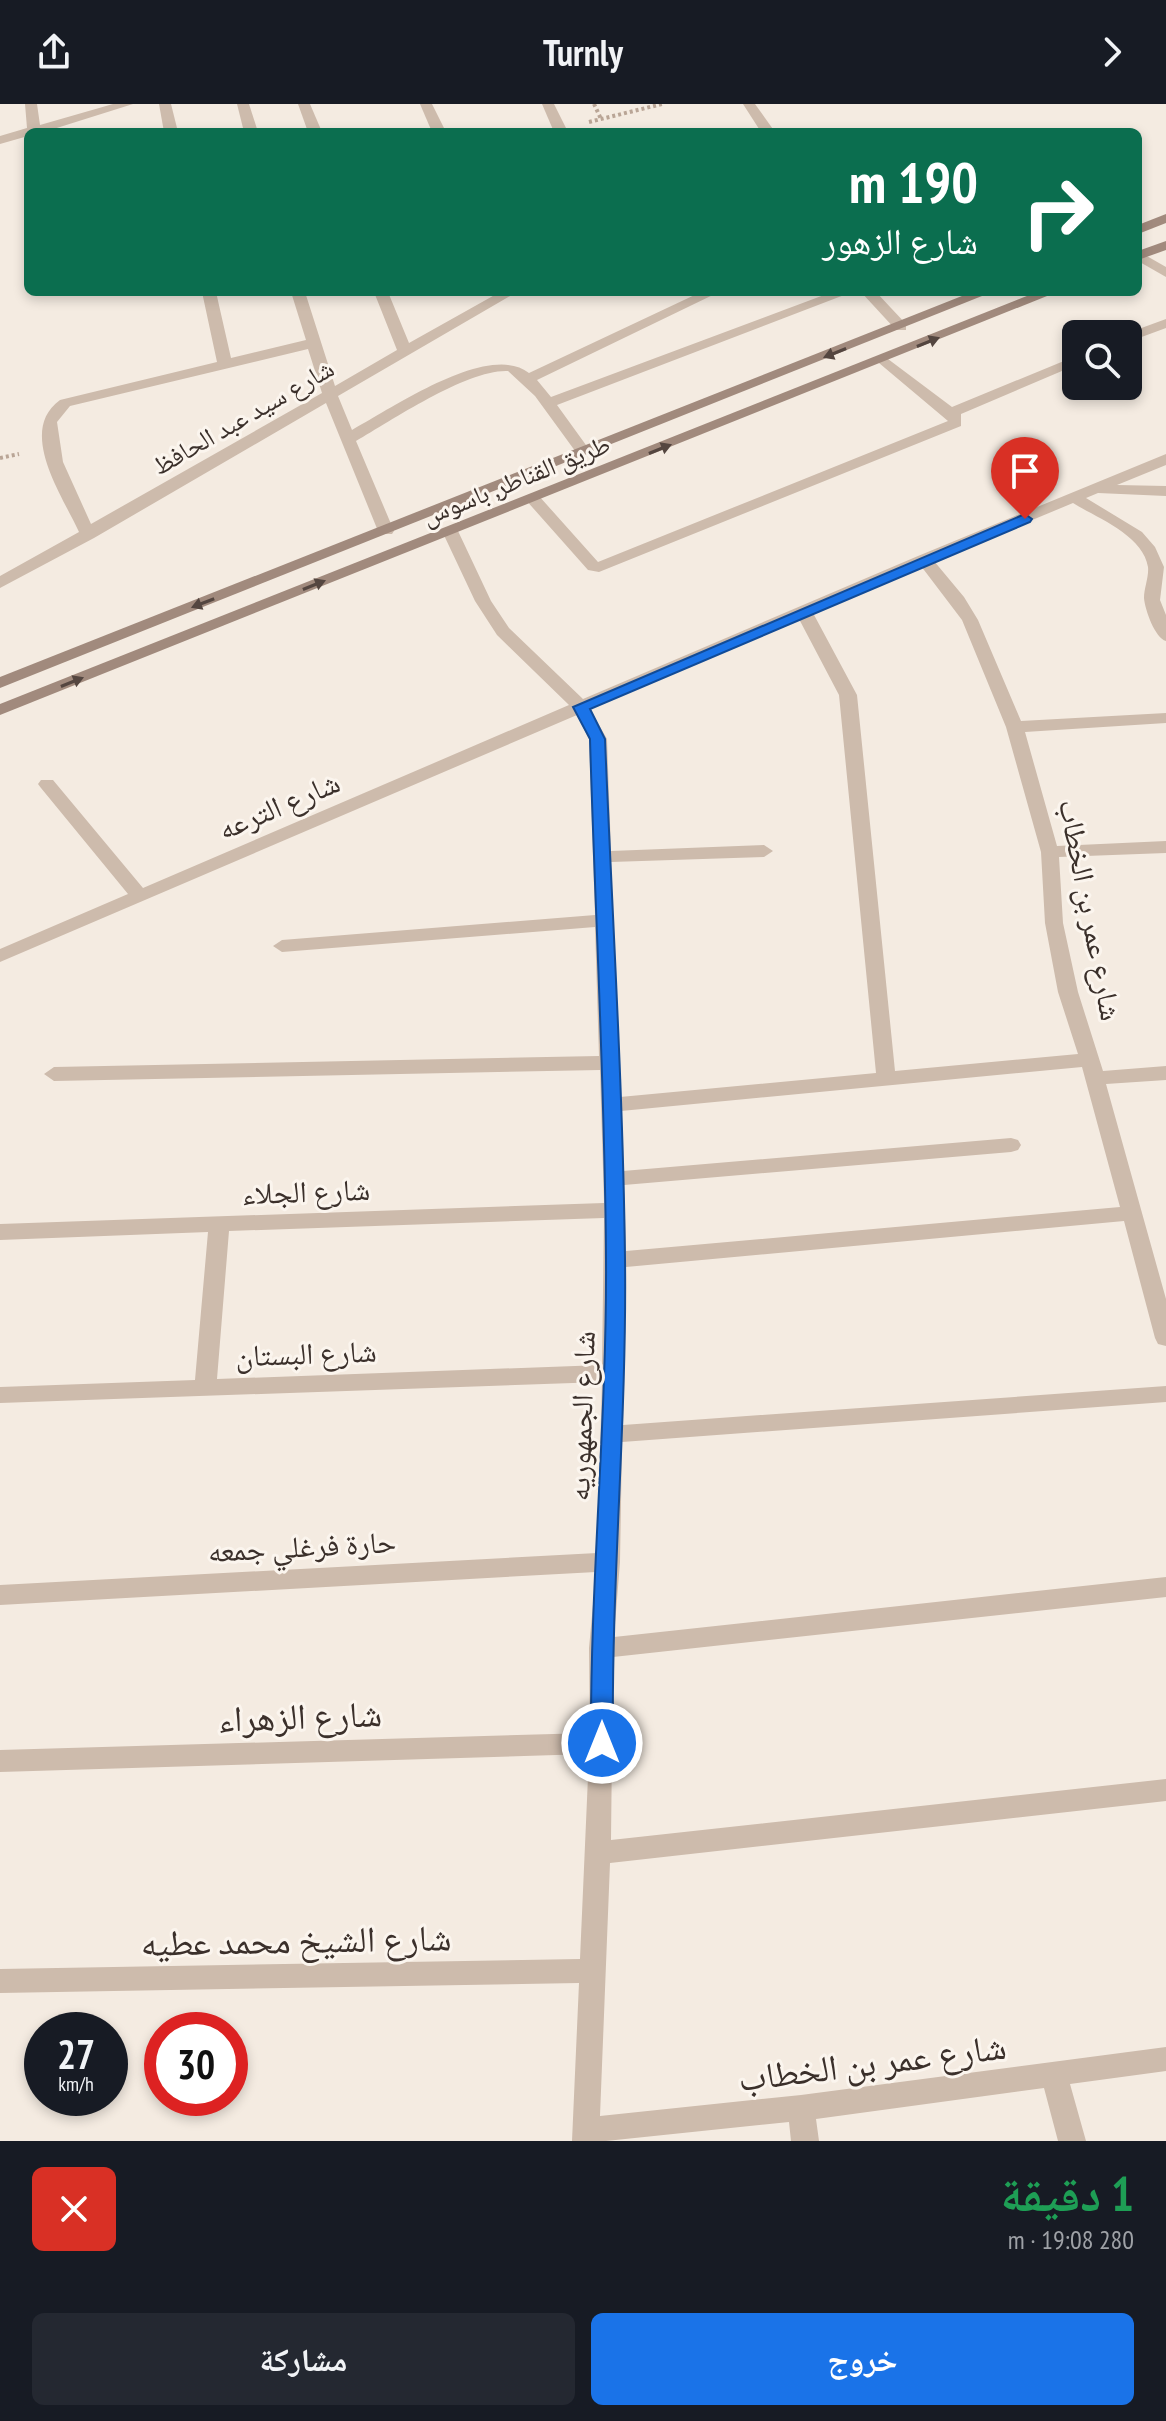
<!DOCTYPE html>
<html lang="ar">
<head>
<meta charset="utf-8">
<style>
  :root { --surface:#171b24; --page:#242831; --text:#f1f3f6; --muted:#9ea1a6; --accent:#1a73e8 }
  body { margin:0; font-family:"PT Sans Narrow","Noto Naskh Arabic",sans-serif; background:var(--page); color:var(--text); direction:rtl; height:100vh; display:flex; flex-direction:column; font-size:30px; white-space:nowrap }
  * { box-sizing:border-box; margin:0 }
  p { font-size:26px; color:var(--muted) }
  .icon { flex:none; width:44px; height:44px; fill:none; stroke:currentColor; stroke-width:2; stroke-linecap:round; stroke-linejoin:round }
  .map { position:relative; height:2037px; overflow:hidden; direction:ltr }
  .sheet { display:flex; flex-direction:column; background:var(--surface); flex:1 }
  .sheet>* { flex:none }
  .top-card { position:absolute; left:24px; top:24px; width:1118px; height:168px; border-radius:12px; box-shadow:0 4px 12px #0003; direction:rtl; background:#0b6e4f; color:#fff; overflow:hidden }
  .tools { position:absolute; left:1062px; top:216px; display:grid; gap:16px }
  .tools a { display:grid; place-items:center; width:80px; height:80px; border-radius:12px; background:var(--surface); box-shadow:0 4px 12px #0003; font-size:40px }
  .speed { position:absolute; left:24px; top:1908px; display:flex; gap:16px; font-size:40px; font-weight:700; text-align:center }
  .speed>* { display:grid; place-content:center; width:104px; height:104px; border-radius:50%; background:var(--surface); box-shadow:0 4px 12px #0003; line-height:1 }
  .speed small { font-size:20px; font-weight:400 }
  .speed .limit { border:12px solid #d22; background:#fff; color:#111 }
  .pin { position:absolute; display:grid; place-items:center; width:68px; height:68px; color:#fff; margin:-82px -34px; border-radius:50% 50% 50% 0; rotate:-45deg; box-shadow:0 0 8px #0007 }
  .pin .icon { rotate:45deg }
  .me { position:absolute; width:88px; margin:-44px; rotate:0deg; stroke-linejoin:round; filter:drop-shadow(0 0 6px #0008) }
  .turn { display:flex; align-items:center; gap:28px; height:168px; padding:0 32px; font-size:36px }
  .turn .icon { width:104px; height:104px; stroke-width:2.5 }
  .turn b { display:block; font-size:56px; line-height:68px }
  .round { display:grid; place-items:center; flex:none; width:84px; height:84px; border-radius:12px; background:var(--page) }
  .summary { display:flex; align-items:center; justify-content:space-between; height:136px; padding:0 32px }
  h1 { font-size:48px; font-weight:700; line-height:60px; color:#1e9e55 }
  .cta { display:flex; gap:16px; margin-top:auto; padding:16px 32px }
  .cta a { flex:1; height:92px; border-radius:12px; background:var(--accent); color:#fff; font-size:32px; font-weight:700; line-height:92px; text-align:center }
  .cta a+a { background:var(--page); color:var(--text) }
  header { display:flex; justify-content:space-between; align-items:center; height:104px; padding:0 32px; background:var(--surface); font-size:36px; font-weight:700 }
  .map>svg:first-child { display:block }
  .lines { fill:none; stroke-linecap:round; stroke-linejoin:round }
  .path { stroke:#b9a596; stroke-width:4; stroke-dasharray:3 3; stroke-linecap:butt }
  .minor { fill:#cdbbac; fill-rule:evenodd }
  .secondary { fill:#a18a7d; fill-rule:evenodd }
  .oneway { fill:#544640 }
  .route { fill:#1a73e8; stroke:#114b97; stroke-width:2 }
  .labels { text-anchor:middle; stroke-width:6; stroke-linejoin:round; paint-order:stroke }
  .far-street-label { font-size:26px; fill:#3b302b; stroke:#fbf5ee }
  .street-label { font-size:30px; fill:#3b302b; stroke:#fbf5ee }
  .near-street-label { font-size:36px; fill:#3b302b; stroke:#fbf5ee }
</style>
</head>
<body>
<header><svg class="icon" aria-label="forward" viewBox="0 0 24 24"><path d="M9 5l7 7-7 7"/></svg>Turnly<svg class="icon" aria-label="share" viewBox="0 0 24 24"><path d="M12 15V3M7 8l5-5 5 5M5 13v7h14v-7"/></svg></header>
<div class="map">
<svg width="1166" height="2037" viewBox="0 0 1166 2037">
  <rect width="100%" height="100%" fill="#f4ebe1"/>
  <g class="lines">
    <g class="path">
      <path d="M594,0L601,15"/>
      <path d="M589,18L662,0"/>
      <path d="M0,354L19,350"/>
    </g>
    <g class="minor">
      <path d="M25,0H37L40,21L113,0H133L44,28H28V32L0,40V32L27,24Z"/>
      <path d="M159,0H171L178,28H164Z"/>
      <path d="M237,0H249L258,28H244Z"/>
      <path d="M298,0H310L322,28H308Z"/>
      <path d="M420,0H432L446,28H432Z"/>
      <path d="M542,0H554L568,28H554Z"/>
      <path d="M743,0H755L775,28H761Z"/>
      <path d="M1138,147L1166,163V173L1138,157Z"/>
      <path d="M202,188H216L231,254L306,236L291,188H305L335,282L397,246L374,188H388L409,239L500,188H517L338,292L352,326C391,305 489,237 529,269L701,188H719L537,276L551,293L832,188H852L557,301L591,348L588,351H578L535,292L508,267C468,265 392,316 356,337L394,427L392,430H380L378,427L326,299L94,434L0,484V472L79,428C62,391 17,327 60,296L217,258ZM308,245L322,289L91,420L63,358L57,318L70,302Z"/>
      <path d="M861,188H876L906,220V226H896Z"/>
      <path d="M1166,215V224L1128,238V230H1125Z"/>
      <path d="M884,252L952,303L1076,252V261L961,310V322L599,468L588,466L525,395L527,392H539L598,458L948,317L879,259V253Z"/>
      <path d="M1166,350V361L1117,381L1166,382V392L1098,389L1086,394L1142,428L1155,443L1164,463L1160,496L1166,511V537C1155,534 1145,506 1144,494C1144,484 1149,473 1148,463C1143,431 1097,414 1073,399L934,457L964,493L978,516L1021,617L1166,609V619L1025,628L1057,742L1166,737V749L1059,753L1063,819L1078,888L1103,967L1166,962V976L1106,980L1166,1195V1242L1158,1240L1155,1234L1124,1117L626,1163L623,1321L1166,1282V1298L622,1338L620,1458L614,1533L1166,1473V1493L613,1553L611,1736L1166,1675V1697L610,1759L600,2012L801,1991L1166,1943V1967L1070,1980L1086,2037H1058L1044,1984L816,2015L819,2037H791L789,2018L606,2037H572L579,1879L0,1889V1865L580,1855L589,1650L0,1668V1646L590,1629L589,1544L596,1468L0,1501V1481L597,1449L602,1278L0,1299V1283L195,1276L208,1128L0,1136V1120L604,1099L600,966L54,977L44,970L54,963L599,952L595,823L282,848L273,842L282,836L595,811L589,635L577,611L0,858V845L128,790L41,684L38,680L41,676H53L143,784L569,601L497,531L475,497L442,427L444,424H456L458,427L491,497L509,524L583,595L918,452ZM921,462L962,516L1006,623L1041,748L1045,819L1058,888L1078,950L895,967L857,591L813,509ZM799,515L839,591L876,969L620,993L611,758L764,753L773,747L764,741L611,747L607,635L590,605ZM1082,963L1120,1103L626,1147L624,1081L1011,1048L1018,1046L1021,1041L1018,1036L1011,1034L623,1067L621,1007ZM604,1114L602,1261L217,1275L229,1127Z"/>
    </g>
    <g class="secondary">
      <path d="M1166,110V119L1138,130V121Z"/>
      <path d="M1166,137V146L1138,156V147Z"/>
      <path d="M972,188H992L0,584V573Z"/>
      <path d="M1037,188H1057L0,611V600Z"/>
    </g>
  </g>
  <defs><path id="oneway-solid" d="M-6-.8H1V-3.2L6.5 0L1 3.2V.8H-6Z" transform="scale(2)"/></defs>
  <g class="oneway">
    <use href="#oneway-solid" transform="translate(928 238) rotate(-22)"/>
    <use href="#oneway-solid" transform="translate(835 249) rotate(158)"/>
    <use href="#oneway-solid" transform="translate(660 345) rotate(-22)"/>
    <use href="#oneway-solid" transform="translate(314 481) rotate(-22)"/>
    <use href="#oneway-solid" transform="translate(203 499) rotate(159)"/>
    <use href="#oneway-solid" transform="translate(72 578) rotate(-22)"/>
  </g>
  <path class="route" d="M1025,410L1032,415L1030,418L590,605L605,635C612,808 623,982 625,1155C627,1317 611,1478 613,1639L610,1646L602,1649L594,1646L591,1639C590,1478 607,1317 606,1155C605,982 595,808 590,635L573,603Z"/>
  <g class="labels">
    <g class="far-street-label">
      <text transform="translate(243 313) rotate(-30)" y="9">شارع سيد عبد الحافظ</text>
      <text transform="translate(516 376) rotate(-22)" y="9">طريق القناطر, باسوس</text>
    </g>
    <g class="street-label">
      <text transform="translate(279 702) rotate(-23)" y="10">شارع الترعه</text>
      <text transform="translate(1090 806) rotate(79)" y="10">شارع عمر بن الخطاب</text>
      <text transform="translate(306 1088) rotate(-2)" y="10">شارع الجلاء</text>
      <text transform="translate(306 1250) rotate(-2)" y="10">شارع البستان</text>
      <text transform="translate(582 1312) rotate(-88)" y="10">شارع الجمهوريه</text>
      <text transform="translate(302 1443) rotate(-3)" y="10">حارة فرغلي جمعه</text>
    </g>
    <g class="near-street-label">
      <text transform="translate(300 1612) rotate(-2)" y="13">شارع الزهراء</text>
      <text transform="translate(296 1836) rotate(-1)" y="13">شارع الشيخ محمد عطيه</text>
      <text transform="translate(872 1958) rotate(-7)" y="13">شارع عمر بن الخطاب</text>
    </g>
  </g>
</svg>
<div class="tools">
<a><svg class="icon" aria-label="search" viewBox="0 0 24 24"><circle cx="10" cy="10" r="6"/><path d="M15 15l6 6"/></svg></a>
</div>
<div class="speed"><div>27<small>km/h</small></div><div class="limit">30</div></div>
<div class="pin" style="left:1025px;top:415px;background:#d93025"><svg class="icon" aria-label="arrive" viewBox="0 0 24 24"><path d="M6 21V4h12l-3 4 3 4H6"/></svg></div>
<svg class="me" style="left:602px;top:1639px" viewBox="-20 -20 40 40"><circle r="17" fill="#1a73e8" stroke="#fff" stroke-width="3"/><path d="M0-11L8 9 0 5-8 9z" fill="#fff"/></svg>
<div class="top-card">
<div class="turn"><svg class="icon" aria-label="right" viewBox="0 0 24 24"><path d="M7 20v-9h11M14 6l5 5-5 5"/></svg><div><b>190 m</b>شارع الزهور</div></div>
</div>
</div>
<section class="sheet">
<div class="summary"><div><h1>1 دقيقة</h1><p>280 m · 19:08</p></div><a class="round" style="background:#d93025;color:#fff"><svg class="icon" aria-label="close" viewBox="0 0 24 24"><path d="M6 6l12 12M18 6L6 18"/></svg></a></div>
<div class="cta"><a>خروج</a><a>مشاركة</a></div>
</section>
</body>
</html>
